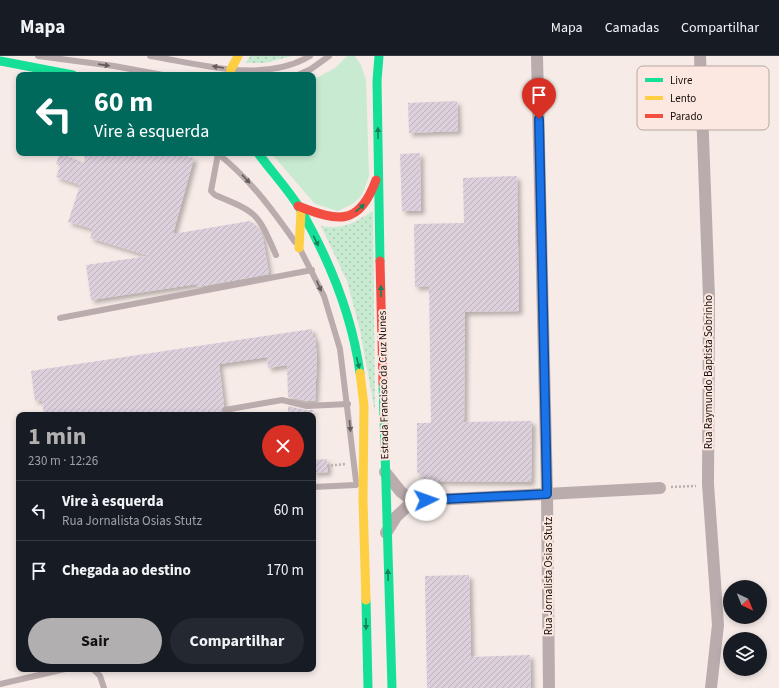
<!DOCTYPE html>
<html lang="pt">
<head>
<meta charset="utf-8">
<style>
  :root { --surface:#171b24; --page:#242831; --text:#f1f3f6; --muted:#9ea1a6; --line:#363941; --accent:#b1afaf }
  body { margin:0; font-family:"Source Sans 3",sans-serif; background:var(--page); color:var(--text); height:100vh; display:flex; flex-direction:column; font-size:15px; white-space:nowrap }
  * { box-sizing:border-box; margin:0 }
  p { font-size:13px; color:var(--muted) }
  .icon { flex:none; width:22px; height:22px; fill:none; stroke:currentColor; stroke-width:2; stroke-linecap:round; stroke-linejoin:round }
  .map { position:relative; flex:1; overflow:hidden }
  .details { position:absolute; left:16px; top:356px; width:300px; height:260px; display:flex; flex-direction:column; background:var(--surface); border-radius:8px; box-shadow:0 2px 6px #0003 }
  .details>* { flex:none }
  .guide { position:absolute; left:16px; top:16px; width:300px; height:84px; border-radius:8px; box-shadow:0 2px 6px #0003; background:#00695c; color:#fff; overflow:hidden }
  .needle { width:26px; rotate:137deg }
  .buttons { position:absolute; left:723px; top:524px; display:grid; gap:8px }
  .buttons a { display:grid; place-items:center; width:44px; height:44px; border-radius:50%; background:var(--surface); box-shadow:0 2px 6px #0003; font-size:20px }
  .pin { position:absolute; display:grid; place-items:center; width:34px; height:34px; color:#fff; margin:-41px -17px; border-radius:50% 50% 50% 0; rotate:-45deg; box-shadow:0 0 4px #0007 }
  .pin .icon { rotate:45deg }
  .me { position:absolute; width:44px; margin:-22px; rotate:87deg; stroke-linejoin:round; filter:drop-shadow(0 0 3px #0008) }
  .turn { display:flex; align-items:center; gap:14px; height:84px; padding:0 12px; font-size:18px }
  .turn .icon { width:52px; height:52px; stroke-width:2.5 }
  .turn b { display:block; font-size:28px; line-height:34px }
  .round { display:grid; place-items:center; flex:none; width:42px; height:42px; border-radius:21px; background:var(--page) }
  .summary { display:flex; align-items:center; justify-content:space-between; height:68px; padding:0 12px }
  h1 { font-size:24px; font-weight:700; line-height:30px; color:var(--accent) }
  .action { display:flex; gap:8px; margin-top:auto; padding:8px 12px }
  .action a { flex:1; height:46px; border-radius:24px; background:var(--accent); color:#111; font-size:16px; font-weight:700; line-height:46px; text-align:center }
  .action a+a { background:var(--page); color:var(--text) }
  ul { padding:0; list-style:none }
  li { display:flex; align-items:center; gap:12px; height:60px; padding:0 12px; border-top:1px solid var(--line) }
  li div { flex:1 }
  li b { display:block; font-size:15px }
  li em { font-style:normal }
  header { display:flex; align-items:center; gap:24px; box-sizing:border-box; height:56px; padding:0 20px; background:var(--surface); border-bottom:1px solid var(--line) }
  header strong { font-size:19px }
  nav { display:flex; gap:22px; margin-inline-start:auto; font-size:14px }
  .map>svg:first-child { display:block }
  .grass { fill:url(#grass-dots) }
  .green { fill:#c8ead1 }
  .building { fill:url(#building-hatch); filter:url(#shadow) }
  .lines { fill:none; stroke-linecap:round; stroke-linejoin:round }
  .path { stroke:#baafaf; stroke-width:2.5; stroke-dasharray:2 2; stroke-linecap:butt }
  .lane { stroke:#baabad; stroke-width:6 }
  .street { stroke:#baabad; stroke-width:12 }
  .fast { stroke:#16e098; stroke-width:9 }
  .slow { stroke:#ffcf43; stroke-width:9 }
  .jam { stroke:#f24e42; stroke-width:9 }
  .oneway { fill:#675c5c }
  .oneway2 { fill:#158259 }
  .route-casing { stroke:#114b97; stroke-width:10 }
  .route { stroke:#1a73e8; stroke-width:7 }
  .labels { text-anchor:middle; stroke-width:4; stroke-linejoin:round; paint-order:stroke }
  .street-label { font-size:11px; fill:#140e0c; stroke:#fce8e1 }
  .key { fill:#fce8e1; stroke:#b6a7a1; stroke-width:1 }
  .key-label { font-size:11px; fill:#140e0c }
</style>
</head>
<body>
<header>
<strong>Mapa</strong>
<nav><a>Mapa</a><a>Camadas</a><a>Compartilhar</a></nav>
</header>
<div class="map">
<svg width="779" height="632" viewBox="0 0 779 632">
  <defs>
    <pattern id="grass-dots" width="8" height="8" patternUnits="userSpaceOnUse"><rect width="8" height="8" fill="#c8ead1"/><path d="M2 2h.1M6 6h.1" fill="none" stroke="#abc8b2" stroke-width="1.8" stroke-linecap="round"/></pattern>
    <pattern id="building-hatch" width="6" height="6" patternUnits="userSpaceOnUse"><rect width="6" height="6" fill="#ddd0dd"/><path d="M-1 1l2-2M0 6l6-6M5 7l2-2" fill="none" stroke="#bdb1bc"/></pattern>
    <filter id="shadow"><feDropShadow dx="3.5" dy="3.5" stdDeviation="2" flood-color="#0004"/></filter>
  </defs>
  <rect width="100%" height="100%" fill="#f6ebe7"/>
  <g class="grass">
    <path d="M250,0H292L265,7H246Z"/>
    <path d="M373,155L375,356L360,274L347,225L321,170C344,174 354,167 373,155Z"/>
  </g>
  <path class="green" d="M347,0H355L361,9L366,24L369,120L362,139L354,147L338,155L315,148L271,97H313V24L335,12Z"/>
  <g class="building">
    <path d="M457,45L458,75L409,77L408,47Z"/>
    <path d="M60,97L84,107L85,97H172L194,102L173,178L250,165L258,171L263,182L269,218L197,231V228L91,244L86,209L149,200L90,182L93,173L68,166L80,129L56,121L60,110L56,108Z"/>
    <path d="M420,97L421,155H402L400,98Z"/>
    <path d="M517,120L519,255L465,256L464,366L532,365L531,426L427,425L417,416V367H431L429,230L415,231L414,168L464,167L463,122Z"/>
    <path d="M312,273L313,281H315L317,302L315,345H307L288,341L287,309L268,312L267,301L219,308L224,350L221,354L226,359H44L42,344L35,345L31,315Z"/>
    <path d="M288,350L306,354H314V356L288,358Z"/>
    <path d="M327,403L328,416L313,417V404Z"/>
    <path d="M469,519L471,601L530,599L531,632H427L425,520Z"/>
  </g>
  <g class="lines">
    <g class="path">
      <path d="M327,410L345,408"/>
      <path d="M671,431L696,430"/>
    </g>
    <g class="lane">
      <path d="M38,0L114,10L163,19"/>
      <path d="M150,0C201,8 263,28 310,0"/>
      <path d="M298,19L311,13L329,0"/>
      <path d="M217,97C249,122 272,153 295,186"/>
      <path d="M218,98L211,135L215,139C258,157 257,156 276,199"/>
      <path d="M300,193L324,240L340,293L356,425"/>
      <path d="M60,262L312,214"/>
      <path d="M225,354L282,344L307,350L348,348"/>
      <path d="M313,431L356,429"/>
      <path d="M93,613L100,620L104,632"/>
      <path d="M0,628L65,613"/>
    </g>
    <g class="street">
      <path d="M537,0L547,438L549,632"/>
      <path d="M700,0L709,242L708,428L718,569L711,632"/>
      <path d="M385,416L401,436L413,445L396,461L386,477"/>
      <path d="M413,445L660,432"/>
    </g>
    <g class="fast">
      <path d="M379,0L377,25L380,205"/>
      <path d="M0,5L73,19"/>
      <path d="M258,97C271,115 287,132 299,151C328,201 352,259 360,317"/>
      <path d="M383,327L392,632"/>
      <path d="M366,544L368,632"/>
    </g>
    <g class="slow">
      <path d="M230,19L231,13L238,0"/>
      <path d="M299,192L301,156"/>
      <path d="M360,317L364,350L363,445L366,544"/>
    </g>
    <g class="jam">
      <path d="M298,150C339,166 359,170 376,124"/>
      <path d="M380,205L383,327"/>
    </g>
  </g>
  <defs><path id="oneway-solid" d="M-6-.8H1V-3.2L6.5 0L1 3.2V.8H-6Z"/></defs>
  <g class="oneway">
    <use href="#oneway-solid" transform="translate(104 9) rotate(8)"/>
    <use href="#oneway-solid" transform="translate(218 11) rotate(-171)"/>
    <use href="#oneway-solid" transform="translate(246 123) rotate(47)"/>
    <use href="#oneway-solid" transform="translate(319 230) rotate(66)"/>
    <use href="#oneway-solid" transform="translate(350 370) rotate(84)"/>
  </g>
  <g class="oneway2">
    <use href="#oneway-solid" transform="translate(378 77) rotate(-91)"/>
    <use href="#oneway-solid" transform="translate(360 152) rotate(-40)"/>
    <use href="#oneway-solid" transform="translate(316 185) rotate(63)"/>
    <use href="#oneway-solid" transform="translate(381 235) rotate(-91)"/>
    <use href="#oneway-solid" transform="translate(358 307) rotate(77)"/>
    <use href="#oneway-solid" transform="translate(388 519) rotate(-92)"/>
    <use href="#oneway-solid" transform="translate(366 568) rotate(89)"/>
  </g>
  <g class="lines">
    <defs>
      <path id="route" d="M426,444L547,438L539,63"/>
    </defs>
    <use href="#route" class="route-casing"/>
    <use href="#route" class="route"/>
  </g>
  <g class="labels">
    <g class="street-label">
      <text transform="translate(708 316) rotate(-90)" y="4">Rua Raymundo Baptista Sobrinho</text>
      <text transform="translate(383 329) rotate(-91)" y="4">Estrada Francisco da Cruz Nunes</text>
      <text transform="translate(548 520) rotate(-90)" y="4">Rua Jornalista Osias Stutz</text>
    </g>
  </g>
  <rect x="637" y="10" width="132" height="64" rx="6" class="key"/>
  <rect x="645" y="22" width="18" height="4" fill="#16e098"/>
  <rect x="645" y="40" width="18" height="4" fill="#ffcf43"/>
  <rect x="645" y="58" width="18" height="4" fill="#f24e42"/>
  <g class="key-label">
    <text x="670" y="28">Livre</text>
    <text x="670" y="46">Lento</text>
    <text x="670" y="64">Parado</text>
  </g>
</svg>
<div class="buttons">
<a><svg class="needle" viewBox="-14 -14 28 28"><path d="M0-13l5 13h-10z" fill="#e53935"/><path d="M0 13l5-13h-10z" fill="#9ea1a6"/></svg></a>
<a><svg class="icon" aria-label="layers" viewBox="0 0 24 24"><path d="M12 4l9 5-9 5-9-5zM3 14l9 5 9-5"/></svg></a>
</div>
<div class="pin" style="left:539px;top:63px;background:#d93025"><svg class="icon" aria-label="arrive" viewBox="0 0 24 24"><path d="M6 21V4h12l-3 4 3 4H6"/></svg></div>
<svg class="me" style="left:426px;top:444px" viewBox="-20 -20 40 40"><circle r="19" fill="#fff"/><path d="M0-13L10 11 0 6-10 11z" fill="#1a73e8"/></svg>
<div class="guide">
<div class="turn"><svg class="icon" aria-label="left" viewBox="0 0 24 24"><path d="M17 20v-9H6M10 6l-5 5 5 5"/></svg><div><b>60 m</b>Vire à esquerda</div></div>
</div>
<section class="details">
<div class="summary"><div><h1>1 min</h1><p>230 m · 12:26</p></div><a class="round" style="background:#d93025;color:#fff"><svg class="icon" aria-label="close" viewBox="0 0 24 24"><path d="M6 6l12 12M18 6L6 18"/></svg></a></div>
<ul>
<li><svg class="icon" aria-label="left" viewBox="0 0 24 24"><path d="M17 20v-9H6M10 6l-5 5 5 5"/></svg><div><b>Vire à esquerda</b><p>Rua Jornalista Osias Stutz</p></div><em>60 m</em></li>
<li><svg class="icon" aria-label="arrive" viewBox="0 0 24 24"><path d="M6 21V4h12l-3 4 3 4H6"/></svg><div><b>Chegada ao destino</b></div><em>170 m</em></li>
</ul>
<div class="action"><a>Sair</a><a>Compartilhar</a></div>
</section>
</div>
</body>
</html>
